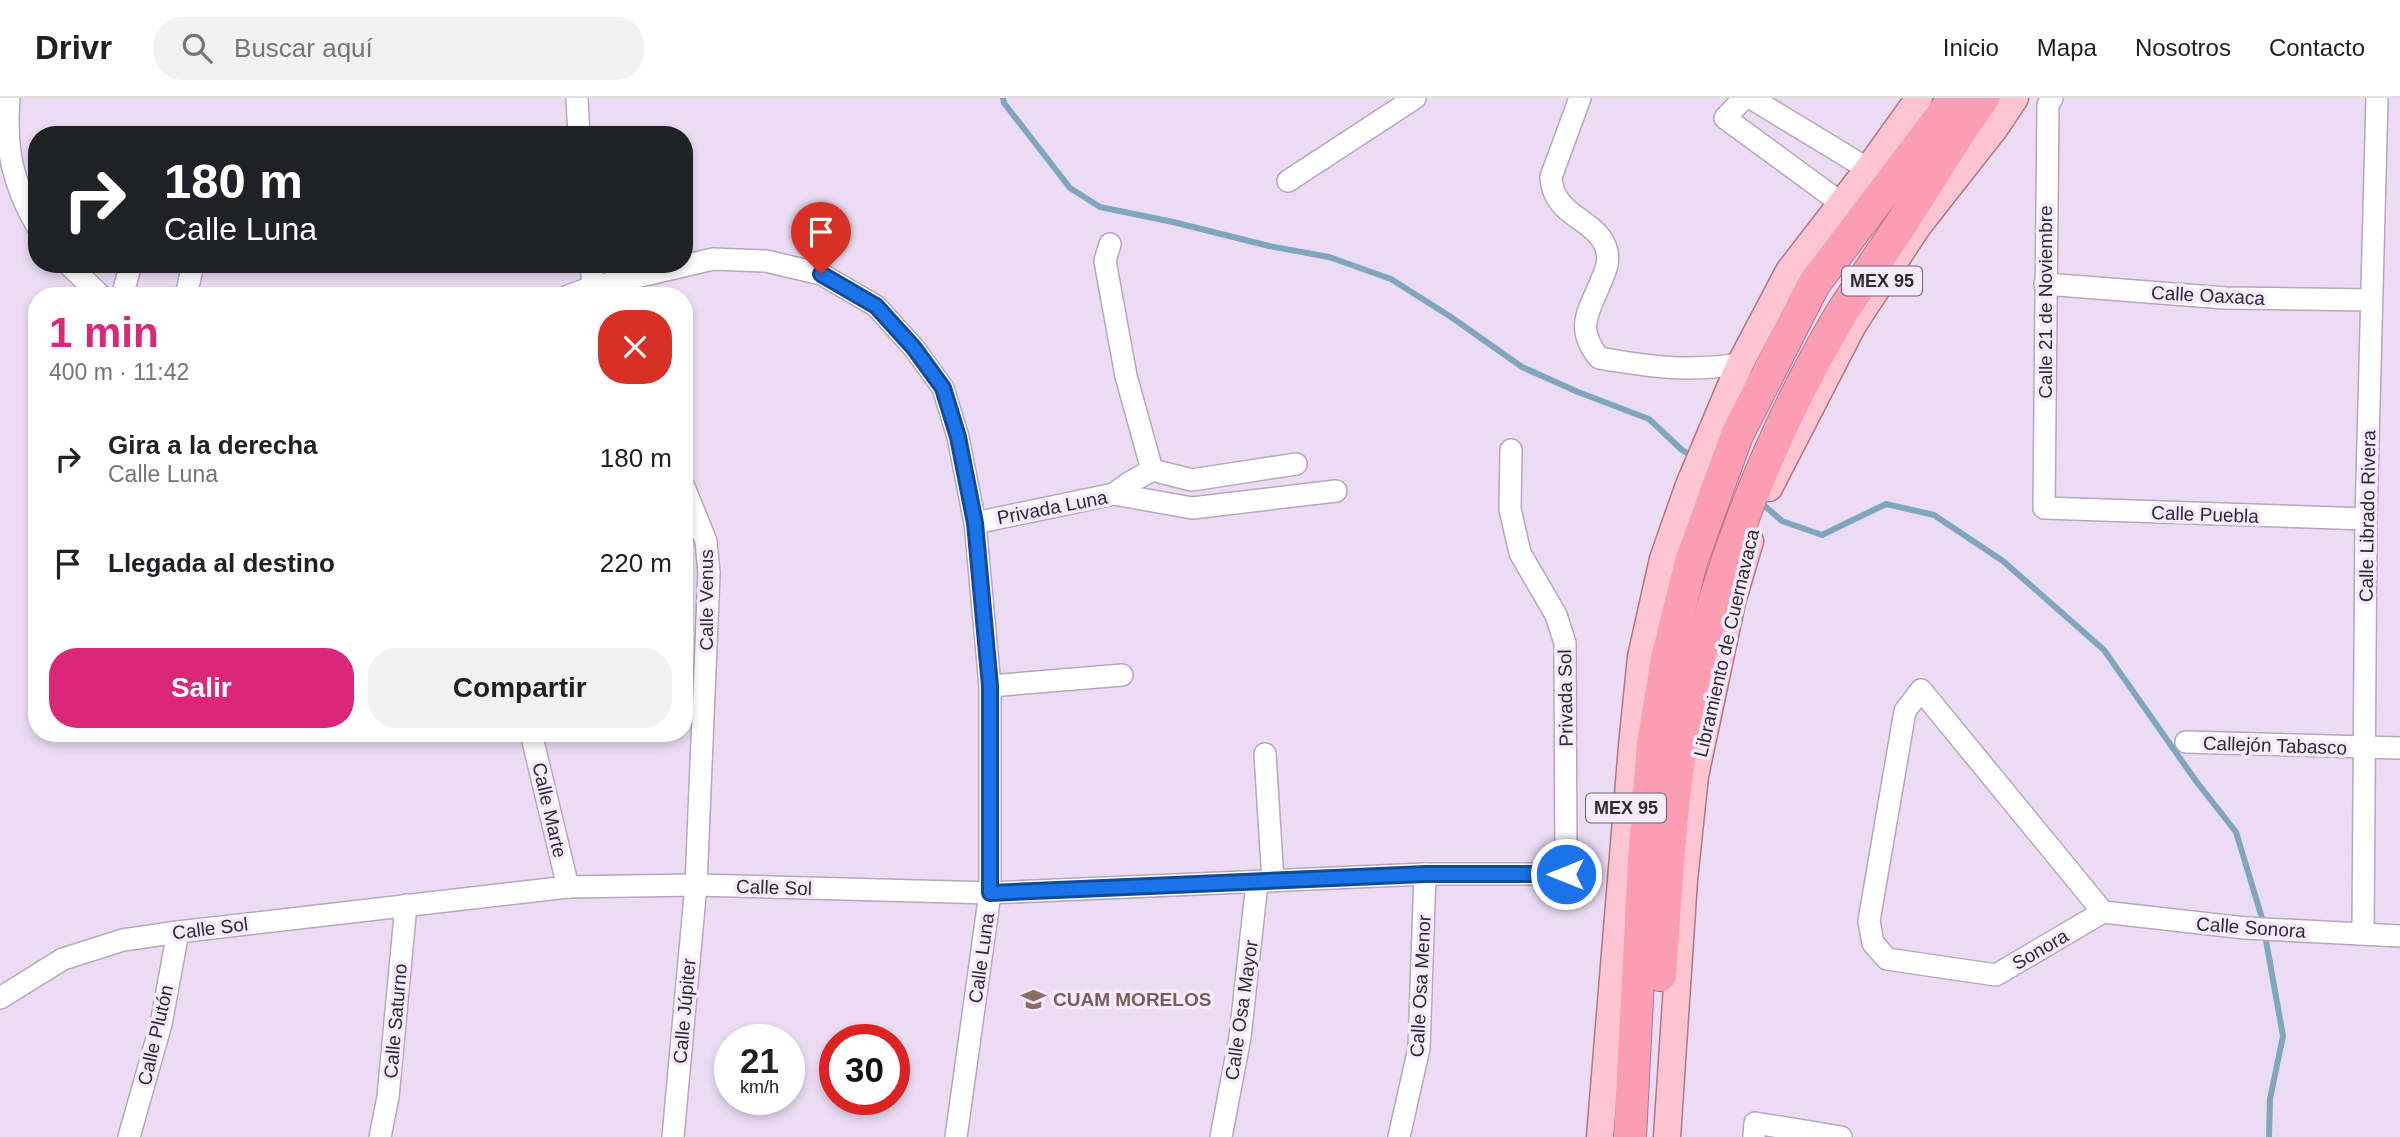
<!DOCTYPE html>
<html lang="es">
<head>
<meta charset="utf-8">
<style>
  :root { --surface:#fff; --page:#f2f2f2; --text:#202124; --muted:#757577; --line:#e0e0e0; --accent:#db2777 }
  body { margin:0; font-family:Arial,sans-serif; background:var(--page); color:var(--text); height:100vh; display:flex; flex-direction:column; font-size:26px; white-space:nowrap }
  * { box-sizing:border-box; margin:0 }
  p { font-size:23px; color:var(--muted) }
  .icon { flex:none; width:38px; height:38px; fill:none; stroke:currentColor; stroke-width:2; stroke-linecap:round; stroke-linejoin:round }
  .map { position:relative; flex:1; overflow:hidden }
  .sheet { position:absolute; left:28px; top:189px; width:665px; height:455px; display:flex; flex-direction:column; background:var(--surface); border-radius:28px; box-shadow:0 4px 10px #0003 }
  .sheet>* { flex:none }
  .top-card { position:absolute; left:28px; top:28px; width:665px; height:147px; border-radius:28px; box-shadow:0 4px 10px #0003; background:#202124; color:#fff; overflow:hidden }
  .speed { position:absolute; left:714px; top:926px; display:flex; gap:14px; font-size:35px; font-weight:700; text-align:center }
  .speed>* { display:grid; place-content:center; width:91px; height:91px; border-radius:50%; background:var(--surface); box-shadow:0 4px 10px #0003; line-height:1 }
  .speed small { font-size:18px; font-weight:400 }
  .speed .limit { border:10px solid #d22; background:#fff; color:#111 }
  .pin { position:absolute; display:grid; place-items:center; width:60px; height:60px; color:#fff; margin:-72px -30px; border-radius:50% 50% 50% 0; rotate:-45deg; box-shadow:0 0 7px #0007 }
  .pin .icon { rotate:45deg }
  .me { position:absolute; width:77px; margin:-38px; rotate:270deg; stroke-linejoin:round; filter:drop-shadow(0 0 5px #0008) }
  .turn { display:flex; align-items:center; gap:24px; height:147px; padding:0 21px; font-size:32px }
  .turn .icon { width:91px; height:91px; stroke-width:2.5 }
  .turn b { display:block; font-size:49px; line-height:60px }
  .round { display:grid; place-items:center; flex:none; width:74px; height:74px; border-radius:28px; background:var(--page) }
  .overview { display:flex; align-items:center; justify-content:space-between; height:119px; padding:0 21px }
  h1 { font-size:42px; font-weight:800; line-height:52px; color:var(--accent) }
  .button { display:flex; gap:14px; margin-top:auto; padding:14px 21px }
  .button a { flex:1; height:80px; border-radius:28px; background:var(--accent); color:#fff; font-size:28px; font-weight:800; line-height:80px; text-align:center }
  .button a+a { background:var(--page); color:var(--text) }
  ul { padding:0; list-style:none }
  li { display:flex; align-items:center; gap:21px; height:105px; padding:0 21px }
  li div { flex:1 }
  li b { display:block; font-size:26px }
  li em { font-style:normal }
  header { display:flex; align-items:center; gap:42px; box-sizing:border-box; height:98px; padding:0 35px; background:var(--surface); border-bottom:2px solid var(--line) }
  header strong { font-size:33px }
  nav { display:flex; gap:38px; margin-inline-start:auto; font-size:24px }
  .search { width:490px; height:63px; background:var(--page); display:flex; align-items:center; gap:18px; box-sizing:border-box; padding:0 24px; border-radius:28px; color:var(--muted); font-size:26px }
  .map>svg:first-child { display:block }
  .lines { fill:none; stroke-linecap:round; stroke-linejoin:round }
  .stream { stroke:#80a6be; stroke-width:6 }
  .minor-casing { stroke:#b6a7be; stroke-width:24 }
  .major-casing { stroke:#b47586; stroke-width:29 }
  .highway-casing { stroke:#b47586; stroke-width:34 }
  .minor { stroke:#fff; stroke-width:21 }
  .major { stroke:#fdc4d1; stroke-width:26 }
  .highway { stroke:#fb9db3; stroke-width:32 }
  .route-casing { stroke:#114b97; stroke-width:18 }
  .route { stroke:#1a73e8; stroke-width:12 }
  .labels { text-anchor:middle; stroke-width:7; stroke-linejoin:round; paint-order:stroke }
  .shield { fill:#f6eafe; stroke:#6b6470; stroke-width:2 }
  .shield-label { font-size:18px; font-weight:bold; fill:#302a33 }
  .street-label { font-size:19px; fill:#302a33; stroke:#f6eafe }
  .education-label { font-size:19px; font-weight:bold; fill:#785e54; stroke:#f6eafe; text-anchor:start }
</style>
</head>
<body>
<header>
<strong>Drivr</strong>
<div class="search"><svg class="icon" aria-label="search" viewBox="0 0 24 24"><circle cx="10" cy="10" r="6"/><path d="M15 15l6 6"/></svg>Buscar aquí</div>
<nav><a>Inicio</a><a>Mapa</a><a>Nosotros</a><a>Contacto</a></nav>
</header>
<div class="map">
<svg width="2400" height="1039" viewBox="0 0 2400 1039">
  <rect width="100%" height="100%" fill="#ebdcf4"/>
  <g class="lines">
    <g class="stream">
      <path d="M1003,0L1004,5L1070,90L1100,109L1173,124L1269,148L1329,159L1391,181L1451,219L1522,269L1578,294L1649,321L1682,352L1694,359"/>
      <path d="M1758,402L1782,423L1822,437L1886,406L1934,417L2003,463L2104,552L2196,683L2236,734L2262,820L2283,938L2270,1001L2269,1039"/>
    </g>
    <defs>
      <g id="minor">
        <path d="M9,0C5,49 12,85 37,128"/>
        <path d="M577,0L579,37"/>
        <path d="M1580,0L1551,79C1553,121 1600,120 1607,154C1609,165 1606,171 1602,181C1589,214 1574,229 1599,260C1651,269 1687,274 1740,266"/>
        <path d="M1744,0L1725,20L1841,105"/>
        <path d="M1751,0L1868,71"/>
        <path d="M2052,0L2048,7L2044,410L2366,421"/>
        <path d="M1288,83L1415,0"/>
        <path d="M1110,146L1105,163L1126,278L1152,372L1129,385L1114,396"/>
        <path d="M68,166L101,198"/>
        <path d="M591,166L593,189L597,198"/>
        <path d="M2045,186L2225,200L2371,202"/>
        <path d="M122,198L131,166"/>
        <path d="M186,198L193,166"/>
        <path d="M568,198L593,189L713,161L766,163L821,176L876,208L914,250L943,290L958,339L975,425L990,588V795L956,1039"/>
        <path d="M1152,372L1192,382L1296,366"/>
        <path d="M975,425L1114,396L1192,410L1336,393"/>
        <path d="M990,588L1122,577"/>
        <path d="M1921,592L2103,814L1996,877L1887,861L1873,845L1869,823L1905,613Z"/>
        <path d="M531,635L568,789"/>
        <path d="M2186,644L2400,650"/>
        <path d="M1265,656L1273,783"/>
        <path d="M2103,814L2245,830L2400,838"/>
        <path d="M2363,836L2366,421L2377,0"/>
        <path d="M0,900L63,861L123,842L178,834L568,789L696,787L990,795L1425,776H1566L1565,545L1556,517L1520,455L1510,411L1511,352"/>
        <path d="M129,1039L161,926L178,834"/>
        <path d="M380,1039L388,999L406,807"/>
        <path d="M673,1039L696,787L709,475L706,443L684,389"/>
        <path d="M1221,1039L1240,939L1257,785"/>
        <path d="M1399,1039L1419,950L1425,776"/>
        <path d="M1754,1039L1755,1025L1841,1039"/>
      </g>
      <g id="major">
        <path d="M1769,390L1853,227L1918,128L1995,30L2015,0"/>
        <path d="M1600,1039L1632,648L1641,559L1663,461L1689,387L1740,266L1789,173L1868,71L1919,0"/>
        <path d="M1667,1039L1684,782L1695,678L1732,504L1750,443"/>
      </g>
      <g id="highway">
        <path d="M1660,877C1667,781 1671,682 1692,588C1722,458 1770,337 1838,221C1859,187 1883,154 1905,120C1931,80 1955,38 1983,0"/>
        <path d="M1630,1039L1644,763L1653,646L1667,561L1691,464L1737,337L1814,186L1955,0"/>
      </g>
    </defs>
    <use href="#minor" class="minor-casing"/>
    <use href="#major" class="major-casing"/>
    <use href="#highway" class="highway-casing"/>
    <use href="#minor" class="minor"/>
    <use href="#major" class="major"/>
    <use href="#highway" class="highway"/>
  </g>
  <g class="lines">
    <defs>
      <path id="route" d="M821,176L876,208L914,250L943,290L958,339L975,425L990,588V795L1425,776H1566"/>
    </defs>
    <use href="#route" class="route-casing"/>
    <use href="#route" class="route"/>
  </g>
  <defs>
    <symbol id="school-bare" viewBox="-9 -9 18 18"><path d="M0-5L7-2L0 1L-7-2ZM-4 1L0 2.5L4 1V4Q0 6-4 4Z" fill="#8d6e63" stroke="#f6eafe" stroke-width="2.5" paint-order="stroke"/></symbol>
  </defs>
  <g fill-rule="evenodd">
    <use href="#school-bare" x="1016" y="884" width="35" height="35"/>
  </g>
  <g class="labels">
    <g class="shield">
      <rect x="1842" y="168.5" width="80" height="29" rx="5"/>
      <rect x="1586" y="695.5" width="80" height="29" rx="5"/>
    </g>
    <g class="shield-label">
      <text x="1882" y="189">MEX 95</text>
      <text x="1626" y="716">MEX 95</text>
    </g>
    <g class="street-label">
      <text transform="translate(2208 197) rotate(3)" y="7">Calle Oaxaca</text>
      <text transform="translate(2045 204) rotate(-90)" y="7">Calle 21 de Noviembre</text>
      <text transform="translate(1052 409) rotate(-11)" y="7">Privada Luna</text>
      <text transform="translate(2205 416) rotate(2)" y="7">Calle Puebla</text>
      <text transform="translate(2367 418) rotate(-89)" y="7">Calle Librado Rivera</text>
      <text transform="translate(706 502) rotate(-90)" y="7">Calle Venus</text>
      <text transform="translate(1726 545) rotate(-77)" y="7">Libramiento de Cuernavaca</text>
      <text transform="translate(1565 600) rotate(-91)" y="7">Privada Sol</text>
      <text transform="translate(2275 647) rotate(2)" y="7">Callejón Tabasco</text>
      <text transform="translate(550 712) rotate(77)" y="7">Calle Marte</text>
      <text transform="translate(774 789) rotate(2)" y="7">Calle Sol</text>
      <text transform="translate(2251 829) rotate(4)" y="7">Calle Sonora</text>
      <text transform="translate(210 830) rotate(-7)" y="7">Calle Sol</text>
      <text transform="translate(2040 851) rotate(-30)" y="7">Sonora</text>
      <text transform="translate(981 860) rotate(-82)" y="7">Calle Luna</text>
      <text transform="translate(1420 888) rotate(-87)" y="7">Calle Osa Menor</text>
      <text transform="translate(1241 912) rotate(-82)" y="7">Calle Osa Mayor</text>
      <text transform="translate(684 913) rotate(-85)" y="7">Calle Júpiter</text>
      <text transform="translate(395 923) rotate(-85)" y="7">Calle Saturno</text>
      <text transform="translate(155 937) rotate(-77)" y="7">Calle Plutón</text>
    </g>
    <g class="education-label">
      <text x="1053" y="908">CUAM MORELOS</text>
    </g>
  </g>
</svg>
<div class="speed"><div>21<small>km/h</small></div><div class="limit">30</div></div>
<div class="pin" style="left:821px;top:176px;background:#d93025"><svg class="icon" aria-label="arrive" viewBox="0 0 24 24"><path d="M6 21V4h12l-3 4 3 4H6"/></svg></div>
<svg class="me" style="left:1566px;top:776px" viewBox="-20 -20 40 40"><circle r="17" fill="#1a73e8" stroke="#fff" stroke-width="3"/><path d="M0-11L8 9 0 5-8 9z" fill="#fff"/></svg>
<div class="top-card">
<div class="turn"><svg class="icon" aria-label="right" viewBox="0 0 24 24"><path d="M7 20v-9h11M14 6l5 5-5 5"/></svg><div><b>180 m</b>Calle Luna</div></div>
</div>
<section class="sheet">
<div class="overview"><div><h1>1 min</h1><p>400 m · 11:42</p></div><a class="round" style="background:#d93025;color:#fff"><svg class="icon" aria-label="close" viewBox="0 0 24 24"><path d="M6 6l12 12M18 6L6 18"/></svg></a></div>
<ul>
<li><svg class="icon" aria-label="right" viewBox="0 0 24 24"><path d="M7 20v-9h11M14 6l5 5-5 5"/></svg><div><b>Gira a la derecha</b><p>Calle Luna</p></div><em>180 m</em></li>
<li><svg class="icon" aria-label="arrive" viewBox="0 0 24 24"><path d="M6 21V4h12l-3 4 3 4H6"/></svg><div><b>Llegada al destino</b></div><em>220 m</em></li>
</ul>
<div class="button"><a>Salir</a><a>Compartir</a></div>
</section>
</div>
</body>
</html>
